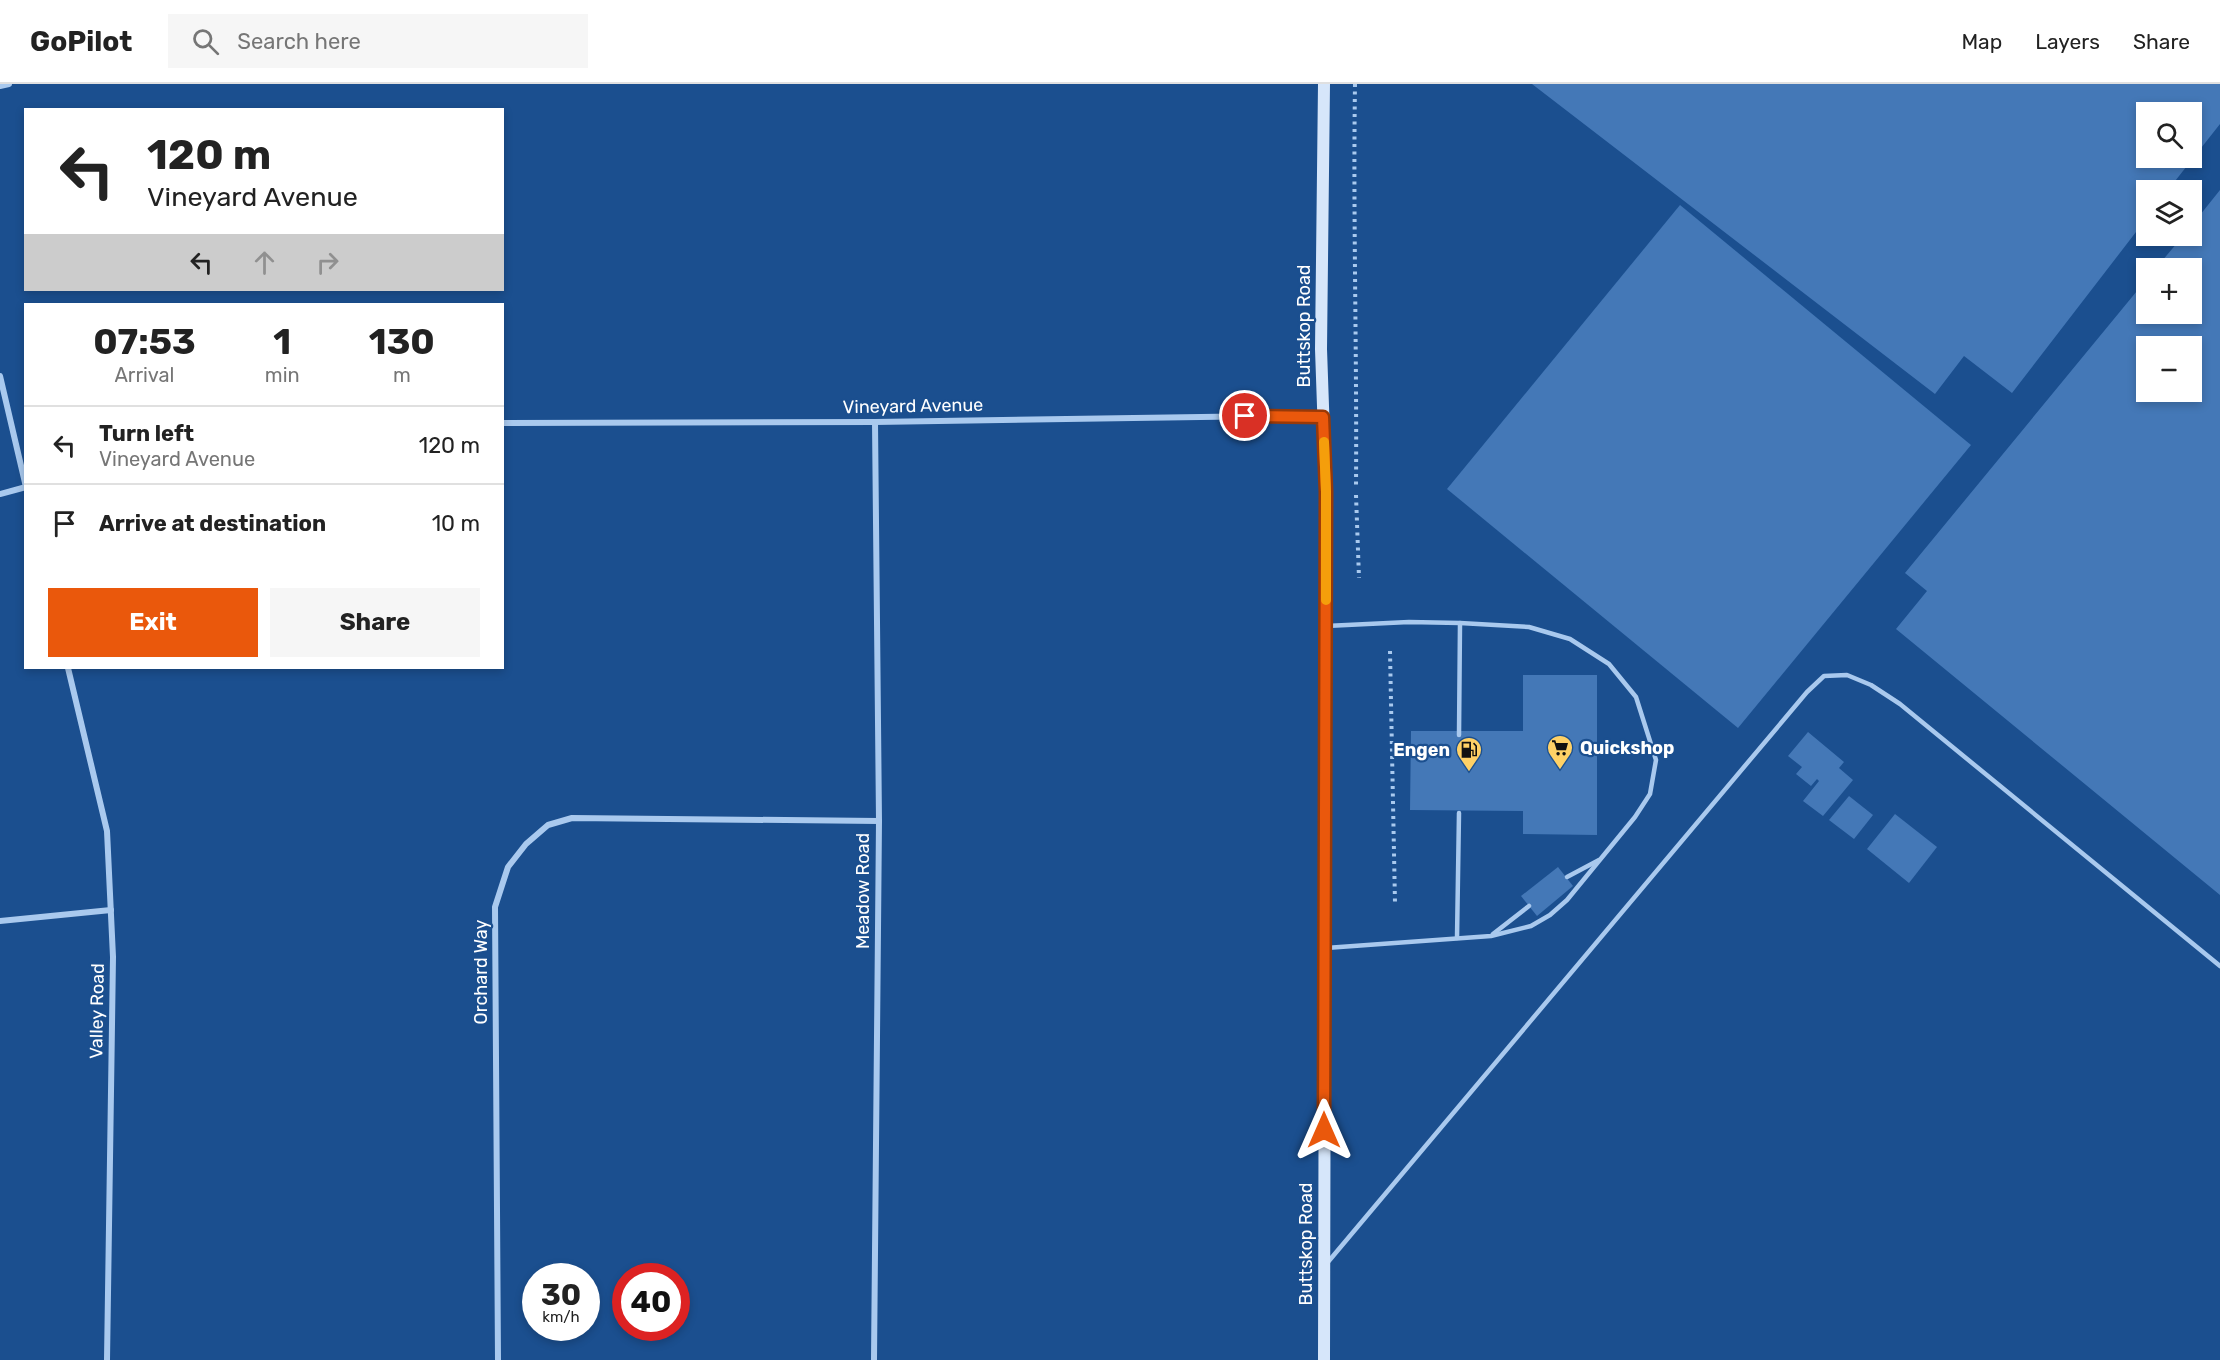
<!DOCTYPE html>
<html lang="en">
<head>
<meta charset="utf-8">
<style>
  :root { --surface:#fff; --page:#f6f6f6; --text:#222; --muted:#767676; --line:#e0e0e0; --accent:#ea580c }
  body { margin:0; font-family:Rubik,sans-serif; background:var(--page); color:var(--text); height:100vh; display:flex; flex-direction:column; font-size:22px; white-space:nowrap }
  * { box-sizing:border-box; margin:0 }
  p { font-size:20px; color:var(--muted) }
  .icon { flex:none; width:33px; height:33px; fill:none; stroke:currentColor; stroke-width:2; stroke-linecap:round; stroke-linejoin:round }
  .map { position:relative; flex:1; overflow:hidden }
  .drawer { position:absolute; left:24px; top:219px; width:480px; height:366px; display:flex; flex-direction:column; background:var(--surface); border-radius:0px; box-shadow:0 3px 9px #0003 }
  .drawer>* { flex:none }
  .hud { position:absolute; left:24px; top:24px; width:480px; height:183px; border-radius:0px; box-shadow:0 3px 9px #0003; background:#fff; color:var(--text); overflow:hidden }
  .controls { position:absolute; left:2136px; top:18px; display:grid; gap:12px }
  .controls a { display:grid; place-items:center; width:66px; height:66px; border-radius:0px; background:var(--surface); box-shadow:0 3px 9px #0003; font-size:30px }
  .speed { position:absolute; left:522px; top:1179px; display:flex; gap:12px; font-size:30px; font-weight:700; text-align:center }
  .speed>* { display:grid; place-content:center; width:78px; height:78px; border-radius:50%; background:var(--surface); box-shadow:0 3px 9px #0003; line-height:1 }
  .speed small { font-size:15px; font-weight:400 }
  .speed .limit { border:9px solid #d22; background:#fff; color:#111 }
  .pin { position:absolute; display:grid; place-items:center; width:51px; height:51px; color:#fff; margin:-26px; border:3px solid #fff; border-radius:50%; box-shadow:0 2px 6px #0007 }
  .me { position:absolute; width:66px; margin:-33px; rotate:0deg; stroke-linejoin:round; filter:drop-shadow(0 0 4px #0008) }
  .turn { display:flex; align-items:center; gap:21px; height:126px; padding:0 24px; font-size:27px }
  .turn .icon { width:78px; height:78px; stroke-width:2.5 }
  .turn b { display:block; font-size:42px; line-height:51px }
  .lanes { display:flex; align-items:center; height:57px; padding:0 24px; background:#0003; justify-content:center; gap:30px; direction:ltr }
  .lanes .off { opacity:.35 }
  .eta { display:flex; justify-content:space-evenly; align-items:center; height:102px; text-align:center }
  .eta b { font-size:36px; font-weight:700; line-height:42px }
  .action { display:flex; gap:12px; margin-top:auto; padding:12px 24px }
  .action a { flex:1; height:69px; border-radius:0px; background:var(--accent); color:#fff; font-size:24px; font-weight:700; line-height:69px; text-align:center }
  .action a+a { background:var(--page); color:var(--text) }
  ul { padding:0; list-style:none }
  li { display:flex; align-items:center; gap:18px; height:78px; padding:0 24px; border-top:2px solid var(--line) }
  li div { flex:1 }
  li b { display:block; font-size:22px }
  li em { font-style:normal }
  header { display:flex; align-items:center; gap:36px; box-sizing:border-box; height:84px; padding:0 30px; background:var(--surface); border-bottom:2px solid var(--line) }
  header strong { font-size:28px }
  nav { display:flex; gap:33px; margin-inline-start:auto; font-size:21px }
  .search { width:420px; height:54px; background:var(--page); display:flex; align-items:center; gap:15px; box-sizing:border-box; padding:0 21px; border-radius:0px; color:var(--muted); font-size:22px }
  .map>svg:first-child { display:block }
  .building { fill:#4478b7; fill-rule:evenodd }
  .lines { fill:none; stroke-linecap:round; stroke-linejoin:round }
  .path { stroke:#a9c9ee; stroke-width:4; stroke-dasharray:3 4.5; stroke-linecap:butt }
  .lane { stroke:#a9c9ee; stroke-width:4.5 }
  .street { stroke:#a9c9ee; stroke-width:6 }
  .secondary { stroke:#d6e6fa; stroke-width:12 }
  .route-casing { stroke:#983908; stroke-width:15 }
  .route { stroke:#ea580c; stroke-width:10 }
  .slow { stroke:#f59e0b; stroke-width:10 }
  .labels { text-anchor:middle; stroke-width:4.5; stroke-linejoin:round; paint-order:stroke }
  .street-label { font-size:18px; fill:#fff; stroke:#1b4f8f }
  .poi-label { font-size:18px; font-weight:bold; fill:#fff; stroke:#1b4f8f; text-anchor:start }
</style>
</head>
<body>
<header>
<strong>GoPilot</strong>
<div class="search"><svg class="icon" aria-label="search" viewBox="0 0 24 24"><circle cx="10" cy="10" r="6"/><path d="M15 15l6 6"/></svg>Search here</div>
<nav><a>Map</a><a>Layers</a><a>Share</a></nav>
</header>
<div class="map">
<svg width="2220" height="1276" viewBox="0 0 2220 1276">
  <rect width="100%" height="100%" fill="#1b4f8f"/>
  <g class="building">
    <path d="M1532,0H2220V40L2168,106H2146V135L2012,309L1964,272L1935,310ZM2146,28H2192V74H2146Z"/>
    <path d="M2220,106V811L1896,545L1927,507L1905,489L2146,196V230H2192V184H2156L2183,152H2192V141ZM2146,262H2192V308H2146Z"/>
    <path d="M1680,121L1971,361L1738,644L1447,405Z"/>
    <path d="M1523,591H1597V751L1523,750V727L1410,726L1411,647H1523Z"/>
    <path d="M1808,648L1844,678L1839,684L1853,696L1823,732L1803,717L1819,697L1817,695L1811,702L1796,690L1802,683L1788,672Z"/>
    <path d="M1849,712L1873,731L1854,755L1829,736Z"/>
    <path d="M1895,730L1937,763L1909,799L1867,765Z"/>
    <path d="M1558,783L1573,802L1537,832L1521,812Z"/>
  </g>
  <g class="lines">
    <g class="path">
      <path d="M1355,0C1353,134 1357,269 1356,403"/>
      <path d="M1356,411L1359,494"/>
      <path d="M1390,567L1395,819"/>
    </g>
    <g class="lane">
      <path d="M1326,542L1409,538L1460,539L1529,543L1570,555L1609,580L1636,613L1656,676L1650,710L1635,733L1567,816L1550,831L1531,842L1491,852L1326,864"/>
      <path d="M1459,651L1460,539"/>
      <path d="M1567,793L1599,776"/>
      <path d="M1493,850L1529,822"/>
      <path d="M1457,854L1459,729"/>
      <path d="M1328,1178L1807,608L1824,592L1847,591L1871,601L1900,620L2220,882"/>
    </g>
    <g class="street">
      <path d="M0,2L9,0"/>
      <path d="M0,292L26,403"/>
      <path d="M502,339L875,338L1268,332L1323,333"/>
      <path d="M0,410L26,403"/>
      <path d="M68,584L107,747L113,873L107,1276"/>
      <path d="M0,837L111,826"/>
      <path d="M498,1276L495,823L508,783L526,760L548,741L572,734L879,737"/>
      <path d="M874,1276L879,737L875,338"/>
    </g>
    <path class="secondary" d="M1324,1276L1326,408L1321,265L1324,0"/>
  </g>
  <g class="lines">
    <defs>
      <path id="route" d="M1245,332L1323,333L1326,408L1324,1046"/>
    </defs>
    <use href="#route" class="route-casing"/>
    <use href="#route" class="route"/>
    <path class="slow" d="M1324,358L1326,408V516"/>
  </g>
  <defs>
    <symbol id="supermarket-pin" viewBox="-11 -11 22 30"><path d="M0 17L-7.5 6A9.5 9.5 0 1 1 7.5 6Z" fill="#ffd166" stroke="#1b4f8f"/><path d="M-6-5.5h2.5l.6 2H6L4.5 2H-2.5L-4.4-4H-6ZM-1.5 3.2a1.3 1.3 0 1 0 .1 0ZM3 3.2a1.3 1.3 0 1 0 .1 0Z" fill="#111"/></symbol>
    <symbol id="fuel-pin" viewBox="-11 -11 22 30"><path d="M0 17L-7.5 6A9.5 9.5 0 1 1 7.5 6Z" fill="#ffd166" stroke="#1b4f8f"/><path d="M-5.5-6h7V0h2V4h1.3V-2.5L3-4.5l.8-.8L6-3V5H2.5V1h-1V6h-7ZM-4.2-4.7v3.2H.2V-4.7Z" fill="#111"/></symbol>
  </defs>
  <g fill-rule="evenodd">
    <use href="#supermarket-pin" x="1545" y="649" width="30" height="40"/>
    <use href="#fuel-pin" x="1454" y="651" width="30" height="40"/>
  </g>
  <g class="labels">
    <g class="street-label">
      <text transform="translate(1304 242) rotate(-90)" y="6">Buttskop Road</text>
      <text transform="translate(913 322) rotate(-1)" y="6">Vineyard Avenue</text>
      <text transform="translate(863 807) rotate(-90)" y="6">Meadow Road</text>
      <text transform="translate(481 888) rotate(-90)" y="6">Orchard Way</text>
      <text transform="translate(97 927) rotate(-89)" y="6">Valley Road</text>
      <text transform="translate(1306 1160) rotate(-90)" y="6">Buttskop Road</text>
    </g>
    <g class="poi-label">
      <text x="1580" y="670">Quickshop</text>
      <text x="1450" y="672" text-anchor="end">Engen</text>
    </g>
  </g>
</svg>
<div class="controls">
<a><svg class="icon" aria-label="search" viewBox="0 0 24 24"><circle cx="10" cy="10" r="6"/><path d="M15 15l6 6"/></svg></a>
<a><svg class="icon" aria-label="layers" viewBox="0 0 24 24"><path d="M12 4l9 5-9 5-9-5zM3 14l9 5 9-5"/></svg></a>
<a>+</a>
<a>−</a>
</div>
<div class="speed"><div>30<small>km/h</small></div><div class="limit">40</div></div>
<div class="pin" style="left:1245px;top:332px;background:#d93025"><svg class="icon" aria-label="arrive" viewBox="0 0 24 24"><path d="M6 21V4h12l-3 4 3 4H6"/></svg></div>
<svg class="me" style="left:1324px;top:1046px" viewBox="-20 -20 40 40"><path d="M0-17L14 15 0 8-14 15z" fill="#ea580c" stroke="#fff" stroke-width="4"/></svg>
<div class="hud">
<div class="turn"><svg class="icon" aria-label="left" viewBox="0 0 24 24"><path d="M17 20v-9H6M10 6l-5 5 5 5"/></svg><div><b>120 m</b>Vineyard Avenue</div></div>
<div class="lanes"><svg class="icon" aria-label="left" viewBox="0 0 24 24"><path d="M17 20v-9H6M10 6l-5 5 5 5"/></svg><svg class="icon off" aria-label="ahead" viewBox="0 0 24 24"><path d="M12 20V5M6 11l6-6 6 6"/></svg><svg class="icon off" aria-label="right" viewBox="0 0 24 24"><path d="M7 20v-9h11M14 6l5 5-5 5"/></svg></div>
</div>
<section class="drawer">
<div class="eta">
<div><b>07:53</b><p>Arrival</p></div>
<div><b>1</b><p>min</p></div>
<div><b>130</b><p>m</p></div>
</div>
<ul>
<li><svg class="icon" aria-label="left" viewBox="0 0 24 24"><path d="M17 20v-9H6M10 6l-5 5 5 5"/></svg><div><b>Turn left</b><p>Vineyard Avenue</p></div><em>120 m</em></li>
<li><svg class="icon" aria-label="arrive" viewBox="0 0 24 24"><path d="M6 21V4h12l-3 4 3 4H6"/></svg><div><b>Arrive at destination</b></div><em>10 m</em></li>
</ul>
<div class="action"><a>Exit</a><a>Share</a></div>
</section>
</div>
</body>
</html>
